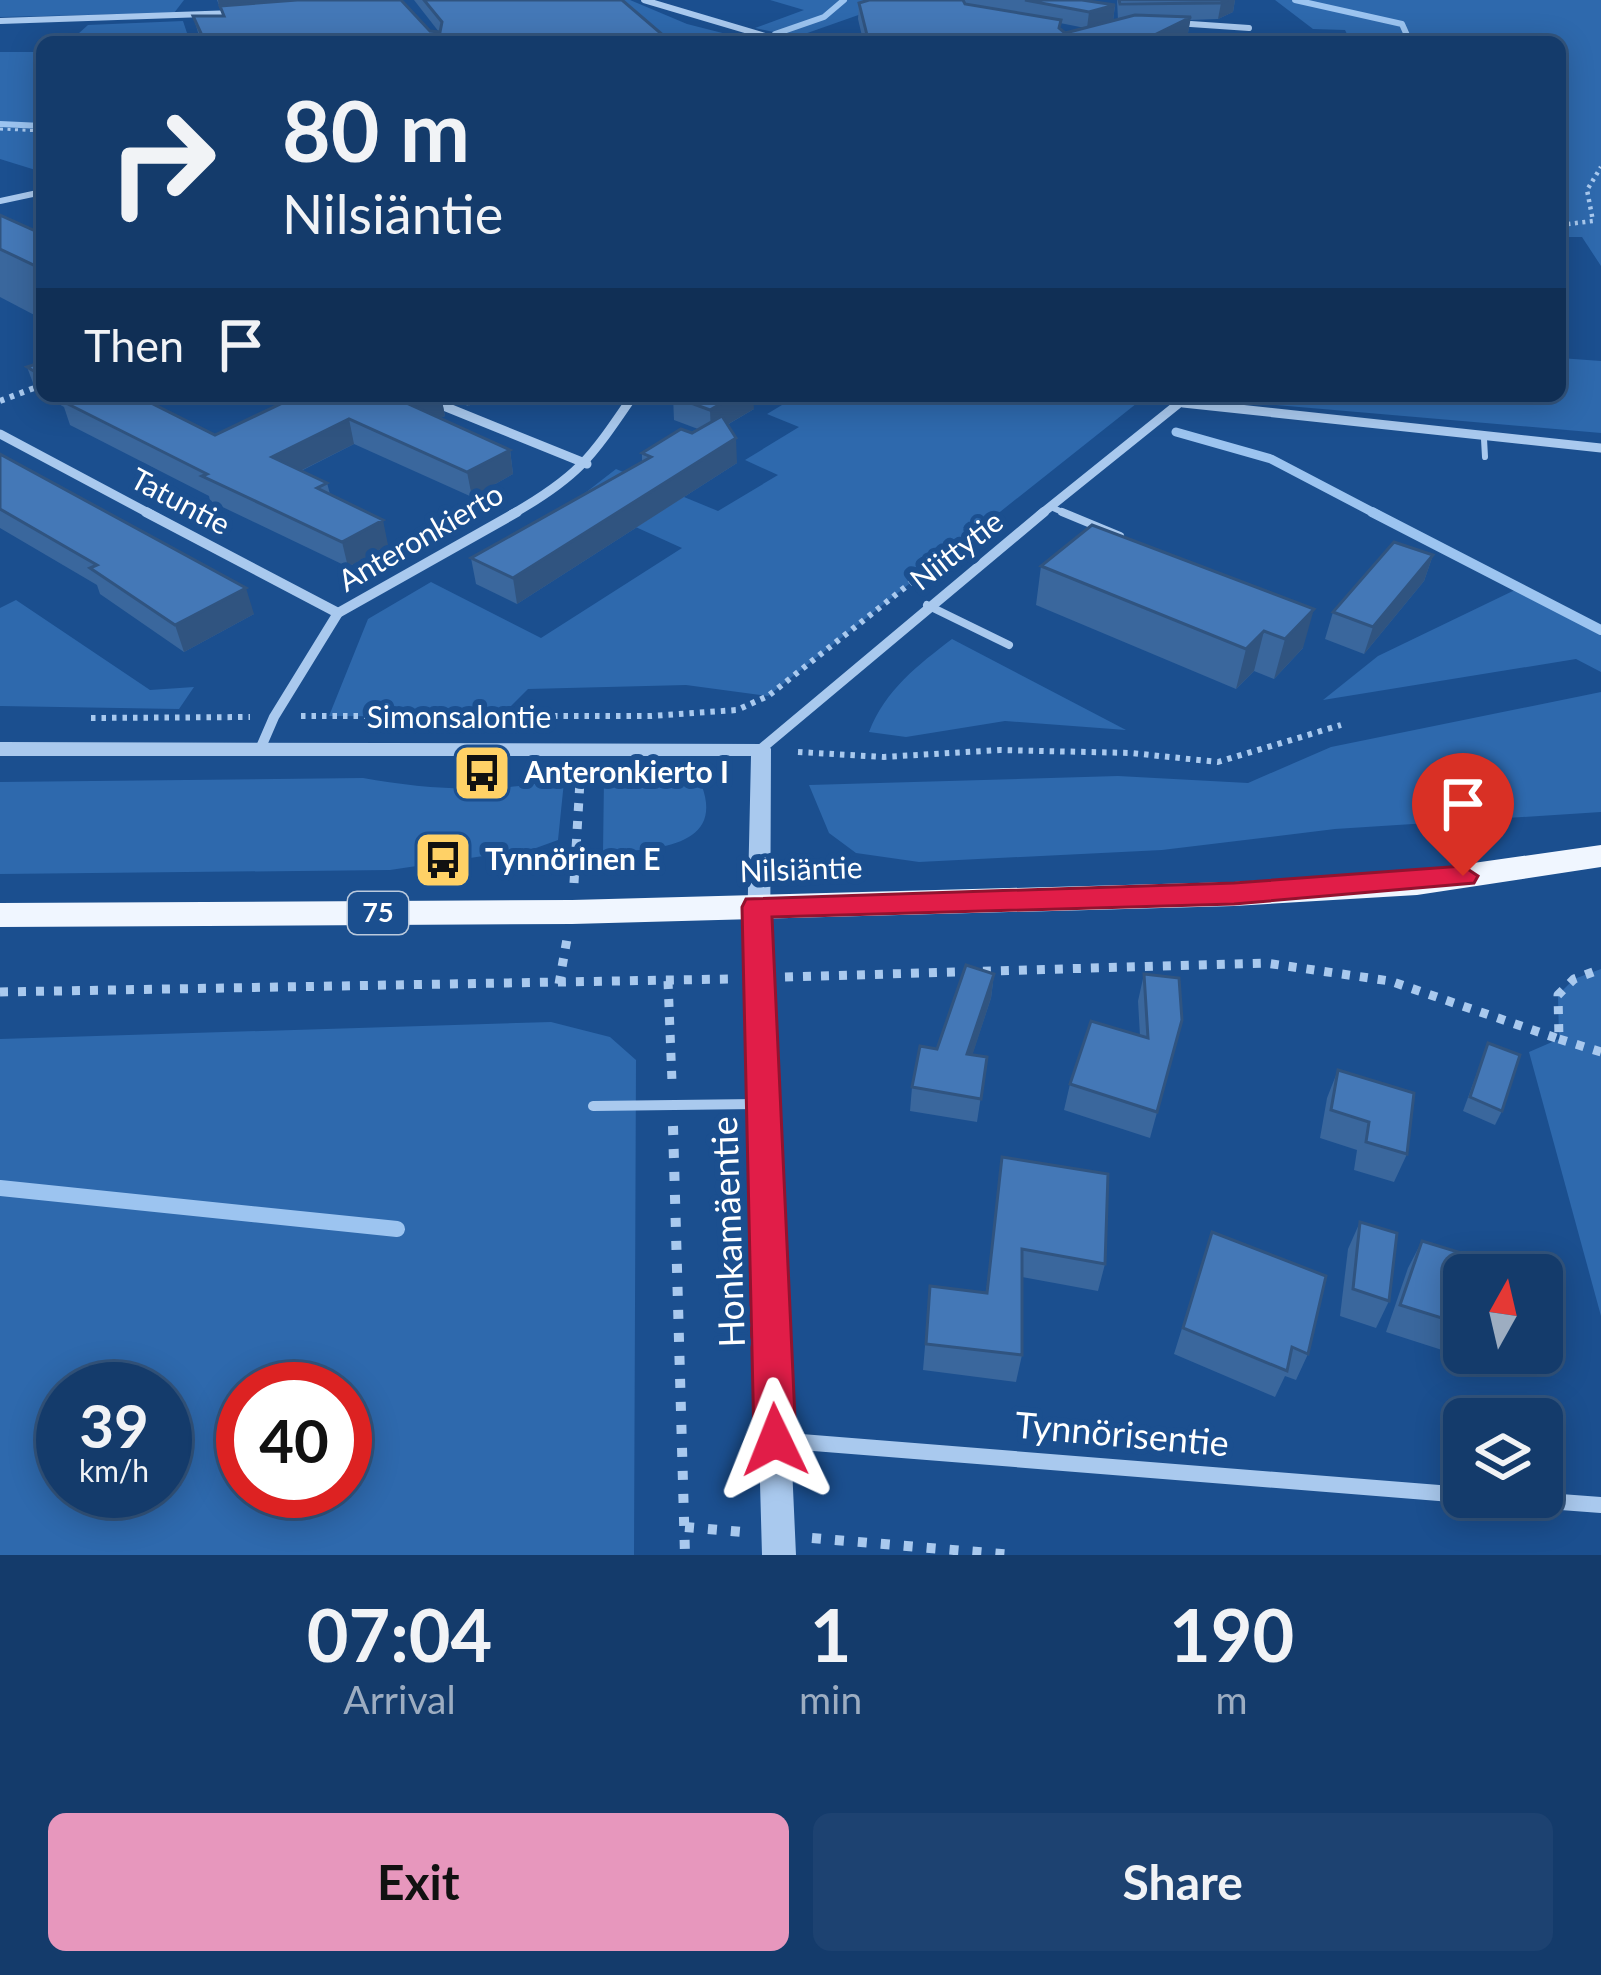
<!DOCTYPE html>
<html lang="en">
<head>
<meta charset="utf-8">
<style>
  :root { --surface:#143b6b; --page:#1d4271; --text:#f1f3f6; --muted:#9dadc1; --line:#33557e; --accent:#e797bd }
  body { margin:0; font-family:Lato,sans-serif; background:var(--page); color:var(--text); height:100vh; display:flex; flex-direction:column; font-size:45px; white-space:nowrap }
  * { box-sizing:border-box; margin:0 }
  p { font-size:39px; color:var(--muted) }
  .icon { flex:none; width:66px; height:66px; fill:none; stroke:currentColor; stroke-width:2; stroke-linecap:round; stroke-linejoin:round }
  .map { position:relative; height:1555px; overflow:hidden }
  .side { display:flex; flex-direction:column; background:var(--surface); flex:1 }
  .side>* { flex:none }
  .hud { position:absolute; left:36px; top:36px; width:1530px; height:366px; border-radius:18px; box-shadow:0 6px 30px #0003,0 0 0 3px var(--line); background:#143b6b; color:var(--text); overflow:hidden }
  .needle { width:78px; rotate:8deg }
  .buttons { position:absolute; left:1443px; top:1254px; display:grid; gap:24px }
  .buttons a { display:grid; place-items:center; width:120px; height:120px; border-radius:18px; background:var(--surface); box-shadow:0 6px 30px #0003,0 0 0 3px var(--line); font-size:60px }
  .speed { position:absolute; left:36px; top:1362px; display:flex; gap:24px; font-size:60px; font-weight:700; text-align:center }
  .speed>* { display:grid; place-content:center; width:156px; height:156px; border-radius:50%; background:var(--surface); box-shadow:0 6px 30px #0003,0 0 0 3px var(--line); line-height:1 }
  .speed small { font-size:30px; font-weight:400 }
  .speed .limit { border:18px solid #d22; background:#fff; color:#111 }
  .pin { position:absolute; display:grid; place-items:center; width:102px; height:102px; color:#fff; margin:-123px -51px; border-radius:50% 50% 50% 0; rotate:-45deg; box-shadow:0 0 12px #0007 }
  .pin .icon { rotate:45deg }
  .me { position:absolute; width:132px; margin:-66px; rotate:358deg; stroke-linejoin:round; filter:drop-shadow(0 0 9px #0008) }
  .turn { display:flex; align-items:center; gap:42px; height:252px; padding:0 48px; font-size:54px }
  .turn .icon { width:156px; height:156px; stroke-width:2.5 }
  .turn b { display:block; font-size:84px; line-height:102px }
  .then { display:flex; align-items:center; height:114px; padding:0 48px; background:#0003; gap:24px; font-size:45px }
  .eta { display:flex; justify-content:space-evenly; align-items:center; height:204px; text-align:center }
  .eta b { font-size:72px; font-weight:700; line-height:84px }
  .cta { display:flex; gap:24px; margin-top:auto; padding:24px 48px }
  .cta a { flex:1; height:138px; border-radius:18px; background:var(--accent); color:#111; font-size:48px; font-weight:700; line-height:138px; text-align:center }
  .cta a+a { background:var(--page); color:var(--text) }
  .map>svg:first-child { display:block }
  .green { fill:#2e69ad; fill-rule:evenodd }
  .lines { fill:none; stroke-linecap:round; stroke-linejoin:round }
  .stream-far3 { stroke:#9cc4f0; stroke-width:6 }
  .stream-far2 { stroke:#9cc4f0; stroke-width:9 }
  .stream-far1 { stroke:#9cc4f0; stroke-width:10 }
  .stream { stroke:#9cc4f0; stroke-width:16 }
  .path-far4 { stroke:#a9c9ee; stroke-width:3; stroke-dasharray:3 4.5; stroke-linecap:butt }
  .path-far3 { stroke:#a9c9ee; stroke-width:4.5; stroke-dasharray:3 4.5; stroke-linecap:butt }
  .path-far2 { stroke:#a9c9ee; stroke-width:6; stroke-dasharray:4.5 6; stroke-linecap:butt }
  .path-far1 { stroke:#a9c9ee; stroke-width:9; stroke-dasharray:8 10; stroke-linecap:butt }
  .path { stroke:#a9c9ee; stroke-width:10; stroke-dasharray:9 14; stroke-linecap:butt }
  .service-far2 { stroke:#a9c9ee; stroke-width:6 }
  .service-far1 { stroke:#a9c9ee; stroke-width:8 }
  .service { stroke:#a9c9ee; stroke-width:10 }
  .minor-far3 { stroke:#a9c9ee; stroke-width:6 }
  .minor-far2 { stroke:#a9c9ee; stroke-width:9 }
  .minor-far1 { stroke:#a9c9ee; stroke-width:10 }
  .minor { stroke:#a9c9ee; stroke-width:16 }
  .tertiary { fill:#a9c9ee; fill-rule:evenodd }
  .primary { fill:#f0f6ff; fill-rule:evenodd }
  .wall { fill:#3a679d; fill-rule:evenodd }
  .shaded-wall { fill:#305480 }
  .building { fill:#4478b7; stroke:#305480; stroke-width:3 }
  .route { fill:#e11d48; stroke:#92132f; stroke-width:3 }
  .labels { text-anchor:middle; stroke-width:12; stroke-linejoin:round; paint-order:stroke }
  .shield { fill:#1b4f8f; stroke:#bbcadd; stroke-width:3 }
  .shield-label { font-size:27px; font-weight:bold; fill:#fff }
  .street-label { font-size:30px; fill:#fff; stroke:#1b4f8f }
  .poi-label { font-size:30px; font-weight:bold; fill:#fff; stroke:#1b4f8f; text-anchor:start }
  .near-street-label { font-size:36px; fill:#fff; stroke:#1b4f8f }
</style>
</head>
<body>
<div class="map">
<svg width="1601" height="1555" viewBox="0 0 1601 1555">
  <rect width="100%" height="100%" fill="#1b4f8f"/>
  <g class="green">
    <path d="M0,0H184L174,13L0,17Z"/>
    <path d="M605,0H630L687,24L758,42H660Z"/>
    <path d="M770,0H901L796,37L755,28L804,10Z"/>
    <path d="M1275,0H1601V266L1582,237H1560V218L1569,217L1560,204V42H1351L1345,30L1313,29Z"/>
    <path d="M183,21L190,42H69L88,25Z"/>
    <path d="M0,52H42V172L0,159Z"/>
    <path d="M1560,358L1601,361V433L1242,402L1231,396H1560Z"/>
    <path d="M797,396H1146L768,696L686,685L528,689L500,717L329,716L368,619L431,582L541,638L682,548L576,500L616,469L718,511L778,475L745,460L799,427L767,414Z"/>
    <path d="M1517,589L1601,633V672L1576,659L1323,700L1378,656Z"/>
    <path d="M16,600L150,690L194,687L179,709L0,706V608Z"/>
    <path d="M952,639L1126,730L1005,721L906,737L869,732C885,690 918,665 952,639Z"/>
    <path d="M1601,692V812L1335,829L1162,850L919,862L856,853L829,833L809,785L1118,776L1248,783L1331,747Z"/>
    <path d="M626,764L671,766L699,779C731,850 650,849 603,853L604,777Z"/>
    <path d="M565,772L558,840L536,848L390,870L0,874V782L363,778C412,787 469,792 519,786C534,784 548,774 565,772Z"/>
    <path d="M1601,969V1316L1529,1052L1559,1039L1558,995L1574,979Z"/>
    <path d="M551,1022L610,1037L636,1060L634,1555H0V1039ZM63,1389H165V1491H63ZM243,1389H345V1491H243Z"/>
  </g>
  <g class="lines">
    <g class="stream-far3">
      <path d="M1295,0L1402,24L1410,42"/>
      <path d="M775,34L824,17L844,0"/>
      <path d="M0,124L42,126"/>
    </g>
    <g class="stream-far2">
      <path d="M1114,396L1120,400"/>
      <path d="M1176,432L1271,459L1378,515"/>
    </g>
    <path class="stream-far1" d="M1372,512L1601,630"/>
    <path class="stream" d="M0,1188L397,1229"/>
    <path class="path-far4" d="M0,129L42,131"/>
    <path class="path-far3" d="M1560,225L1593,221L1587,190L1601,167"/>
    <g class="path-far2">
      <path d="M0,401L42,385"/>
      <path d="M301,716H651L737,710L768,696L966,539"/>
      <path d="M91,718L250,717"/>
      <path d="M798,752L884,757L1000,750L1131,753L1218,762L1341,725"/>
      <path d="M580,784L581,772"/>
    </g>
    <g class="path-far1">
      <path d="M574,883L580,781"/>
      <path d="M785,977L1266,963L1390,981L1559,1039L1558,995L1574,979L1601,969"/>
      <path d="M668,981L672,1082"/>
      <path d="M559,984L567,939"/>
      <path d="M0,992L728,979"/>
      <path d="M1559,1039L1601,1052"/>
    </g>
    <g class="path">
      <path d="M673,1126L685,1555"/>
      <path d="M685,1527L743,1532"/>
      <path d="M812,1538L1013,1555"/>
    </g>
    <g class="service-far2">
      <path d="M1484,439L1485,457"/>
      <path d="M1051,507L1069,515"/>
    </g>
    <g class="service-far1">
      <path d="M1062,512L1120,536"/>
      <path d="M927,605L1009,645"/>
    </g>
    <path class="service" d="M593,1106L756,1104"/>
    <g class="minor-far3">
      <path d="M644,0L785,42"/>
      <path d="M0,21L235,13"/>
      <path d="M1176,23L1249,28"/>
      <path d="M0,201L42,192"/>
    </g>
    <g class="minor-far2">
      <path d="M419,396L587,464"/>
      <path d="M1183,403L1601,448"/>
      <path d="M0,434L152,515"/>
      <path d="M511,515C579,476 590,459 633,396"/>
      <path d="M1040,515L1188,396"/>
    </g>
    <g class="minor-far1">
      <path d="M146,512L338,613"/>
      <path d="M261,747L274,717L338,613L517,512"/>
      <path d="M761,749L1044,512"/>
    </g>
    <g class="minor">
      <path d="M776,1440L1464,1495"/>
      <path d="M1494,1497L1601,1505"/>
    </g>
    <path class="tertiary" d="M0,742L768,744L771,749L770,978L796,1555H762L746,978L751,756H0Z"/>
    <path class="primary" d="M1601,845V867L1417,895L1234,906L572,924L0,927V903L572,900L1234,882L1417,871Z"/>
  </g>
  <g class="wall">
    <path d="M217,0H401L430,31L439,32L414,0H622L671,42H201L193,16H223Z"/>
    <path d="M869,0H1082L1115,5L1113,21L1118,20L1117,0H1235L1233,12L1218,19L1190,20L1188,33L1171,42H847L862,36L858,19L859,3ZM1060,23L1085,28L1065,33L1060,29Z"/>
    <path d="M0,215L42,234V319L0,297Z"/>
    <path d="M42,362V394L36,391L27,367Z"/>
    <path d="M45,396H137L215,435L280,405L279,401L268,396H441L445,416L440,418L510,450L513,474L472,497L354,444L301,471L327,483L330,494L388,545L348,567L210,501L209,496L70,425L64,407Z"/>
    <path d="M443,396H491L468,406Z"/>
    <path d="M673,396L754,409L727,425L737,463L517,604L476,584L471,558L642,461V453L698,429L674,420Z"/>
    <path d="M0,454L254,614L184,652L100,594L97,585L0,528Z"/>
    <path d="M1092,525L1303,648L1274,679L1254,671L1236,689L1036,605L1041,566Z"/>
    <path d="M1433,555L1424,581L1364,654L1325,639L1333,612Z"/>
    <path d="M994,974L991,998L972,1055L987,1057L977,1122L910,1111L912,1087L937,1049Z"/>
    <path d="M1144,974L1182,1021L1150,1138L1064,1110L1070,1084L1140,1036L1138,1001Z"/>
    <path d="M1488,1043L1502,1111L1495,1125L1463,1111Z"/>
    <path d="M1338,1070L1407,1154L1394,1182L1354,1170L1357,1150L1320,1138L1327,1098Z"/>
    <path d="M1002,1157L1105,1264L1098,1291L1022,1277V1355L1016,1382L923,1370L930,1286L986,1293Z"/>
    <path d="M1360,1222L1389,1301L1376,1328L1340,1316L1348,1249Z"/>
    <path d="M1212,1232L1308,1354L1296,1380L1285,1376L1275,1397L1174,1354Z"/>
    <path d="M1422,1241L1464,1275V1353H1504L1495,1367L1386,1332L1408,1268Z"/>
  </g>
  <g class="shaded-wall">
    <path d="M218,0H326L219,7Z"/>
    <path d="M1228,0H1235L1233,12L1218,19L1221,3Z"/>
    <path d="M1115,5L1113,21L1087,28L1089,12Z"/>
    <path d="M1191,17L1188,33L1171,42H1140Z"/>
    <path d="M432,396H441L445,416L415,429L411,405Z"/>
    <path d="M466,396H491L468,406Z"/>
    <path d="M734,396H753L754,409L711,434L710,410Z"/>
    <path d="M349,419L354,444L278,482L272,457Z"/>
    <path d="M736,438L737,463L517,604L513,578Z"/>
    <path d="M510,450L513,474L472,497L467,472Z"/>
    <path d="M383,520L388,545L348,567L342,542Z"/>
    <path d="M1433,555L1424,581L1364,654L1373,627Z"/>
    <path d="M246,588L254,614L184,652L175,625Z"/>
    <path d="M1314,609L1303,648L1274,679L1285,639Z"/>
    <path d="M1264,631L1254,671L1236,689L1246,649Z"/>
    <path d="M994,974L991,998L965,1078L967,1054Z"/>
  </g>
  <g class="building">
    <path d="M297,0H401L430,31L440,32L442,22L424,0H622L671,42H205L193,16H224L220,6Z"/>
    <path d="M869,0H963L965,4L1061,20L1059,28L1065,33L1135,15L1191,17L1140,42H847L867,35L859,3Z"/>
    <path d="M1025,0H1082L1115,5L1089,12Z"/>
    <path d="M1119,0H1228L1221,3L1120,4Z"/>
    <path d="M0,215L42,234V269L0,249Z"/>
    <path d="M42,362V376L27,367Z"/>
    <path d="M75,396H137L215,435L295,397L292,396H432L411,405L510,450L467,472L349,419L272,457L327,483L317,488L383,520L342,542L202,476L207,474L62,401Z"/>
    <path d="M672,396H734L710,410Z"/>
    <path d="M722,416L736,438L513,578L471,558L651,457L642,453L681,429L692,433Z"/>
    <path d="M0,454L246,588L175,625L90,568L97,565L0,509Z"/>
    <path d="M1092,525L1314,609L1285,639L1264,631L1246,649L1041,566Z"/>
    <path d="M1394,542L1433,555L1373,627L1333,612Z"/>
    <path d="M966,965L994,974L967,1054L987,1057L981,1099L912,1087L920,1046L937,1049Z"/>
    <path d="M1144,974L1179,978L1182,1020L1157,1112L1070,1084L1091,1021L1148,1038Z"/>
    <path d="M1488,1043L1520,1055L1502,1111L1470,1097Z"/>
    <path d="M1338,1070L1414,1093L1407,1154L1366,1142L1369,1122L1331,1110Z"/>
    <path d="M1002,1157L1108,1174L1105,1264L1022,1249V1355L926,1344L930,1286L987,1293Z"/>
    <path d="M1360,1222L1397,1233L1389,1301L1353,1289Z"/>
    <path d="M1212,1232L1326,1276L1308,1354L1292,1347L1287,1371L1183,1328Z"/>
    <path d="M1422,1241L1514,1269V1275H1464V1325L1400,1305Z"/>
  </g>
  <path class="route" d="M1463,866L1478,876L1474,883L1234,904L772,917L796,1440L790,1455L775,1461L760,1455L754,1440L742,907L746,899L1234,883Z"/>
  <defs>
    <symbol id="bus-square" viewBox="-11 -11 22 22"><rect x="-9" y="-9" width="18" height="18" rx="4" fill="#ffd166" stroke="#1b4f8f"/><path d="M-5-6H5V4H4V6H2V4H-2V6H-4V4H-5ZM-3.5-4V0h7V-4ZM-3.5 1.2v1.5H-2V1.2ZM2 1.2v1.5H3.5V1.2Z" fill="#111"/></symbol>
  </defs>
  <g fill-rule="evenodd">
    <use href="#bus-square" x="449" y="740" width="66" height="66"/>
    <use href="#bus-square" x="410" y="827" width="66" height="66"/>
  </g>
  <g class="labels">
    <rect class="shield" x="348" y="892" width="60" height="42" rx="9"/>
    <g class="shield-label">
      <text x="378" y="922">75</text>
    </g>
    <g class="street-label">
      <text transform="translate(180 502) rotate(28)" y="10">Tatuntie</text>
      <text transform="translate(421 538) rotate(-30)" y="10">Anteronkierto</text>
      <text transform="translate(957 551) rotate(-38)" y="10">Niittytie</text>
      <text x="459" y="728">Simonsalontie</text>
      <text transform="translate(801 870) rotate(-2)" y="10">Nilsiäntie</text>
    </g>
    <g class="poi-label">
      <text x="524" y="783">Anteronkierto I</text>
      <text x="485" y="870">Tynnörinen E</text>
    </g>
    <g class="near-street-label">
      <text transform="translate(728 1232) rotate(-92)" y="13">Honkamäentie</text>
      <text transform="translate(1122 1434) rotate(5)" y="13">Tynnörisentie</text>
    </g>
  </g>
</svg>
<div class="buttons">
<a><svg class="needle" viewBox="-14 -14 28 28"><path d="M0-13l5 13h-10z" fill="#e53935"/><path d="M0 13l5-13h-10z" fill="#9dadc1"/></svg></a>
<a><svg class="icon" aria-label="layers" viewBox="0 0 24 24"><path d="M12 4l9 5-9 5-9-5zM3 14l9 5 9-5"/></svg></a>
</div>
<div class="speed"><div>39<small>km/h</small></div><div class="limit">40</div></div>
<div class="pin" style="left:1463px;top:876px;background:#d93025"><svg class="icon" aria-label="arrive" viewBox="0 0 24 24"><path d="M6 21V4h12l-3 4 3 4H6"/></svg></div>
<svg class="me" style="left:775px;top:1440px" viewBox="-20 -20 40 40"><path d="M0-17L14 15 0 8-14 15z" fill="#e11d48" stroke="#fff" stroke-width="4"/></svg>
<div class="hud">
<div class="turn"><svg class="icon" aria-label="right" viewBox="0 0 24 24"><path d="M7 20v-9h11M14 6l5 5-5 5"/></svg><div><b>80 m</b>Nilsiäntie</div></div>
<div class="then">Then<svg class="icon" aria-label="arrive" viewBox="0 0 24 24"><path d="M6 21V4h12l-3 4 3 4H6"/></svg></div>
</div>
</div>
<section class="side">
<div class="eta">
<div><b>07:04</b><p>Arrival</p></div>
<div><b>1</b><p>min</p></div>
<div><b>190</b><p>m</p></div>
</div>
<div class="cta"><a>Exit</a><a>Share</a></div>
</section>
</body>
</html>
